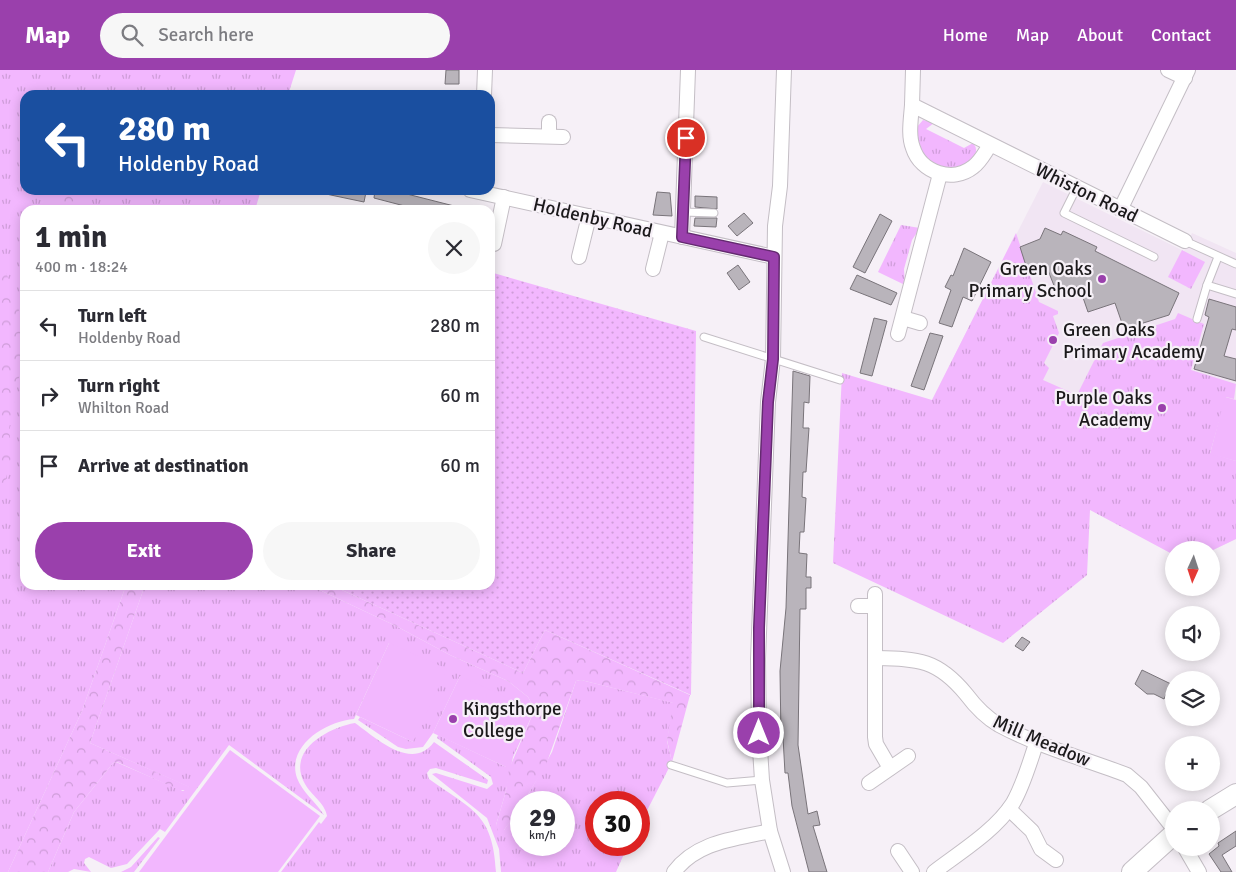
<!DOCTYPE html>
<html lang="en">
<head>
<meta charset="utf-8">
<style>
  :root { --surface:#fff; --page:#f7f7f7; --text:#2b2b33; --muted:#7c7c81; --line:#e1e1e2; --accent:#9a40ac }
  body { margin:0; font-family:Signika,sans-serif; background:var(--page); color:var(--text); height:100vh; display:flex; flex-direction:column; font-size:19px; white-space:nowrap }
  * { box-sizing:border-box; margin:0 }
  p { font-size:16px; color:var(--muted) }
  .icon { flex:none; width:28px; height:28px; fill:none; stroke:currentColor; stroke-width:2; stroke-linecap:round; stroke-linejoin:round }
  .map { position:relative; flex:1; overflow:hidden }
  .side { position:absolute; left:20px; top:135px; width:475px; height:385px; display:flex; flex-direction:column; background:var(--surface); border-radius:15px; box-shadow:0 2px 12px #0003 }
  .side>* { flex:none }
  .top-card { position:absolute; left:20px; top:20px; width:475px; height:105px; border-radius:15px; box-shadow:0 2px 12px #0003; background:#1a4fa0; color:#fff; overflow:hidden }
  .needle { width:32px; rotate:183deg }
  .fabs { position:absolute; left:1165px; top:471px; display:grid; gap:10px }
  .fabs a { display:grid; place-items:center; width:55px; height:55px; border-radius:50%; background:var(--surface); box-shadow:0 2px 12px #0003; font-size:25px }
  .speed { position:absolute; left:510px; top:721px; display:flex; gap:10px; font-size:25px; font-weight:700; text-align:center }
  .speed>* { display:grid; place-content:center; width:65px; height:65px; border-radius:50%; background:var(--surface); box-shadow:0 2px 12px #0003; line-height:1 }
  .speed small { font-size:12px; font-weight:400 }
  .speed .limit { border:8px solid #d22; background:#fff; color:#111 }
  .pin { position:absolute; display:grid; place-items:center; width:42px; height:42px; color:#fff; margin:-21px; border:2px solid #fff; border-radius:50%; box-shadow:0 1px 5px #0007 }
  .me { position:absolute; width:55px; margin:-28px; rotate:0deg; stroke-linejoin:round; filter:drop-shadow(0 0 4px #0008) }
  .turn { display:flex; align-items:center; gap:18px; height:105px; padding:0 15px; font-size:22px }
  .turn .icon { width:65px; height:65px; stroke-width:2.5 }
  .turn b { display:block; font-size:35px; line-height:42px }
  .round { display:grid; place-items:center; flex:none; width:52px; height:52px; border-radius:26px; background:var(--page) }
  .head { display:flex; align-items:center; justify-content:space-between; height:85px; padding:0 15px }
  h1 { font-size:30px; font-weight:800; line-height:38px }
  .action { display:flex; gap:10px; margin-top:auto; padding:10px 15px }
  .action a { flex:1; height:58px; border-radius:30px; background:var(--accent); color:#fff; font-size:20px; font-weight:800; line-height:58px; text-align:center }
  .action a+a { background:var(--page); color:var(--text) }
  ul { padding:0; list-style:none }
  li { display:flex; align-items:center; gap:15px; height:70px; padding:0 15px; border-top:1px solid var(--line) }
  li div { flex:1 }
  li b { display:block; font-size:19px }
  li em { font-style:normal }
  header { display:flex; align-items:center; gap:30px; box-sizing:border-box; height:70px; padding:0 25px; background:var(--accent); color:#fff }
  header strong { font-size:24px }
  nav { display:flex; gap:28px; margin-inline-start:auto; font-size:18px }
  .search { width:350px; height:45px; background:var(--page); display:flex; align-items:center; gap:12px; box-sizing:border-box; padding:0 18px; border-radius:28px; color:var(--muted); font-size:19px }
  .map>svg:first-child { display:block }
  .built { fill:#f1e5f3 }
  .grass { fill:url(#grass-tufts) }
  .forest { fill:url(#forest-crowns) }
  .garden { fill:url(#garden-dots) }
  .pitch { fill:#f2b7fe }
  .building { fill:#b9b4bb; stroke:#79747a }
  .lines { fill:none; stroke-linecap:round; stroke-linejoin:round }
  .lane-casing { stroke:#c4bec5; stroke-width:9 }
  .street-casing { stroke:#c4bec5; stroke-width:16 }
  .secondary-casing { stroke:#c4bec5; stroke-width:22 }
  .lane { stroke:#fff; stroke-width:7 }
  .street { stroke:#fff; stroke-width:14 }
  .secondary { stroke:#fff; stroke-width:20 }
  .route-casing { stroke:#642a70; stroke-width:12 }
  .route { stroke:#9a40ac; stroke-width:9 }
  .poi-dot { fill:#9a40ac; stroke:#f6f0f7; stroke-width:2 }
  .labels { text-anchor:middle; stroke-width:4.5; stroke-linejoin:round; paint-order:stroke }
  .street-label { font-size:19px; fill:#1b191b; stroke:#f6f0f7 }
  .poi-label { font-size:19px; fill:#1b191b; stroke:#f6f0f7; text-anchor:end }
</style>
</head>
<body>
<header>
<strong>Map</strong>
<div class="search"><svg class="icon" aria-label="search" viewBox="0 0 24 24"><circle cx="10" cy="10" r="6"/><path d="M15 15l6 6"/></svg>Search here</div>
<nav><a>Home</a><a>Map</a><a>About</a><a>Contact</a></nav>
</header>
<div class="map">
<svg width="1236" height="802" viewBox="0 0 1236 802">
  <defs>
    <pattern id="grass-tufts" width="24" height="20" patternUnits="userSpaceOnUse" patternTransform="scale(1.25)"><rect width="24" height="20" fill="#f2b7fe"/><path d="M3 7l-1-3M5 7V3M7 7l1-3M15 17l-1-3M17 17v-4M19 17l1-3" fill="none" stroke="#cf9dd9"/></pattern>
    <pattern id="forest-crowns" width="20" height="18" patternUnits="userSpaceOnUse" patternTransform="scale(1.25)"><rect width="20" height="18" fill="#f2b7fe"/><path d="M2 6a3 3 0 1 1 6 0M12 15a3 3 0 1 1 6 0" fill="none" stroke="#cf9dd9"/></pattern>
    <pattern id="garden-dots" width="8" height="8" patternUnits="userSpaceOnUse" patternTransform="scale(1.25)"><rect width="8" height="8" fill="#f2b7fe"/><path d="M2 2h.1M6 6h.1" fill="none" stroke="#cf9dd9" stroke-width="1.8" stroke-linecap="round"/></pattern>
  </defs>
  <rect width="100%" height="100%" fill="#f6f0f7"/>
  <path class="built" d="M1043,112L1184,181L1192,163L1236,183V469L1211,481L1174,480V485L932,330Z"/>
  <g class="grass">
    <path d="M0,0H296L288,25H25V120H261L255,140H25V515H126L82,641L8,802H0Z"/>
    <path d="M923,50L934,53L926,59L964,78L973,73C992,94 918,124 917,57Z"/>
    <path d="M901,155L920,158L912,170L904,199L905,215L878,202Z"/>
    <path d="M1016,163L1039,232L1058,241V244L1053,246L1059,263L1044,293L1049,298L1043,310L1077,325L1103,273L1175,249L1178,243L1204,254L1191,300L1236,314L1234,329L1226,327L1210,383L1236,391V469L1211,481L1174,480V485L1090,440L1087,505L1003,573L833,493L842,303L932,330Z"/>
    <path d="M1182,180L1205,192L1191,219L1168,207Z"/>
    <path d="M145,515H309L396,556L450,585L508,611L528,627L535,639L513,687L506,721L496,755L504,760L521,736V775H564V732H524L552,682L576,611L581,610L674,633L667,671L672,692L639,756V732H596V775H628L616,802H501L499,779L487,748L432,704L436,703L487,719L493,714L491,707L437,668L438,665L506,697L460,606L433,663L423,677L406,679L398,677L358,650L360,647L413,672L389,573L354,649C326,651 286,676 297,708C302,722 316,732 324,745L229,675L165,762L160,759L127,794L111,798L89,787L85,789L84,793L91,802L74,799L68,802H48L74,742L113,693L116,692L183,721L189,717L90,673Z"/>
    <path d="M355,653C376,668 412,702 434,672L488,710L487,714L436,698L430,699L427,703L429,709C472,740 493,743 496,802H281L319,752L321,754L327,746C325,733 311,725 305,714C286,681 327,658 355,653Z"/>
    <path d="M158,767L160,768L134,802H121L131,797Z"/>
  </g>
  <g class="forest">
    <path d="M54,120H84L88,140H58Z"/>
    <path d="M0,184L25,258V287H23L9,359L12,383L0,434Z"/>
    <path d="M126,515H145L90,673L190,717L186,720H179L117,692L113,693L74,742L48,802H8L82,641Z"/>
    <path d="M309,515H331L523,603L545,560L690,625L672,692L667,670L673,633L581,610L576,611L546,695L516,744L504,760L498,761L496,755L506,721L509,699L535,639L528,627L508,611L450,585L396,556Z"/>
  </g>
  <path class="garden" d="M490,202L696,261L691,625L545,560L523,603L331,515H490Z"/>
  <g class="pitch">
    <path d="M1225,327L1236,330V391L1210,384Z"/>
    <path d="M389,573L447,599L413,672L356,645Z"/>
    <path d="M460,606L533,640L506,697L433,663Z"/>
    <path d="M230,680L320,746L278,802H139Z"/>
  </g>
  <g class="building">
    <path d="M446,0H459V14H445Z"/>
    <path d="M326,120H358L366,122L364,132L326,124Z"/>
    <path d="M375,120L403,123L458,137L457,140H420L374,128Z"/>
    <path d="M657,122L670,123L672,146L653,145Z"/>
    <path d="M695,126L717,127V139L695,137Z"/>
    <path d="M744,143L753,153L737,166L728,156Z"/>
    <path d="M880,144L892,151L865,203L853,197Z"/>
    <path d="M695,148H717L716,157L694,156Z"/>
    <path d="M1045,158L1061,165L1063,161L1097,177L1095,181L1179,223L1169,245L1124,259L1115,233L1088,242L1079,216L1057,223L1047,198L1028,202L1020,177L1040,169Z"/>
    <path d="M964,178L991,192L972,231L963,227L952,257L939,253L951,220L945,217L951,205L953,206Z"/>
    <path d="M738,195L750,212L739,220L727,203Z"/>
    <path d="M857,205L897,223L891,235L850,219Z"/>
    <path d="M1209,229L1236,237V260L1232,259L1224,286L1236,289V311L1194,299L1209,247L1205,245Z"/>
    <path d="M874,248L887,251L872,306L860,303Z"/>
    <path d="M930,263L943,266L924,320L911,316Z"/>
    <path d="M793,301L810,306L809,333L804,332L803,358H809L806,402H803L802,427L806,428L804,462H800L799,483L807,484L806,507H811V518H806V539H800L798,675L808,744L817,741L820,755L813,756L827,802H809L792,736L788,703H785L783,667H781L780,601L786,538Z"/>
    <path d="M1022,567L1030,572L1023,581L1015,576Z"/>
    <path d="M1142,600L1171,614L1164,629L1154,624H1147L1135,614Z"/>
    <path d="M1236,761V776L1222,785L1232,802H1221L1209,784L1219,776L1218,773Z"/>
  </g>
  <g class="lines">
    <defs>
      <g id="lane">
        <path d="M1077,117L1064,143L1154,187"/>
        <path d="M683,142L714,143"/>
        <path d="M1185,171L1236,194"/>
        <path d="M1218,187L1207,215L1236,224"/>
        <path d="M1197,249L1207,215"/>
        <path d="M704,267L840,310"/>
        <path d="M671,695L727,713L762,710"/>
      </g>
      <g id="street">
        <path d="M913,0L912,35L1185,171"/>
        <path d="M1168,0L1185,8"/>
        <path d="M484,25L485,0"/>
        <path d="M912,35C911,49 908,65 913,78C921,103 953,113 973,97C981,91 985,82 990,75"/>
        <path d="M490,65L563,67"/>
        <path d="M549,66V52"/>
        <path d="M470,120L774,187"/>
        <path d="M1121,138L1188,0"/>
        <path d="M682,167L688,0"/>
        <path d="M494,174L504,127"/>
        <path d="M579,187L589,146"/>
        <path d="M653,199L662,163"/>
        <path d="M903,248L920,253"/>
        <path d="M898,264L940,104"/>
        <path d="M875,524V667L876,674L890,698"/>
        <path d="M858,536H875"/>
        <path d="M875,588C918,589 937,589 966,624C975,636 985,647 999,655C1038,676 1085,689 1127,705L1141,717L1174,759"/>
        <path d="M869,713L908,686"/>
        <path d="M1009,739L1032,761L1041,779L1056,790"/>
        <path d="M1185,778L1199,802"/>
        <path d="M898,781L912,802"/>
        <path d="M674,802C697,771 736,769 770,761"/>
        <path d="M783,802L770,761L762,710L759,663L758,589L768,332L773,289L775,156L780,116L784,0"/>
        <path d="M934,802C960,782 995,761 1013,733C1024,714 1030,691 1037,671"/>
      </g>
      <g id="secondary">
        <path d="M1210,740L1236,724"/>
        <path d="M1132,802L1174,764"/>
      </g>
    </defs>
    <use href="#lane" class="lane-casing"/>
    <use href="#street" class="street-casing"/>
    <use href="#secondary" class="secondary-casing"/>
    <use href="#lane" class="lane"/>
    <use href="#street" class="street"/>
    <use href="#secondary" class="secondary"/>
  </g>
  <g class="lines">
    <defs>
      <path id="route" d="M686,68L682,167L774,187L773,289L768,332L759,558V663"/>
    </defs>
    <use href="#route" class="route-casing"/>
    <use href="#route" class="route"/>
  </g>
  <g class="poi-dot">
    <circle cx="1102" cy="209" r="5"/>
    <circle cx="1053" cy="270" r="5"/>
    <circle cx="1162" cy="338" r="5"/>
    <circle cx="453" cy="649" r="5"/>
  </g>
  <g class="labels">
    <g class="street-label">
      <text transform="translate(1087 122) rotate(26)" y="7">Whiston Road</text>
      <text transform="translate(593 147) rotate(13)" y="7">Holdenby Road</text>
      <text transform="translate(1042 670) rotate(23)" y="7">Mill Meadow</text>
    </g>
    <g class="poi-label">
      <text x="1092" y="205">Green Oaks<tspan x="1092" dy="22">Primary School</tspan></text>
      <text x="1063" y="266" text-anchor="start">Green Oaks<tspan x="1063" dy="22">Primary Academy</tspan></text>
      <text x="1152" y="334">Purple Oaks<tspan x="1152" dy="22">Academy</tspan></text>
      <text x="463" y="645" text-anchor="start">Kingsthorpe<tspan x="463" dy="22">College</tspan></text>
    </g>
  </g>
</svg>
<div class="fabs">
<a><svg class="needle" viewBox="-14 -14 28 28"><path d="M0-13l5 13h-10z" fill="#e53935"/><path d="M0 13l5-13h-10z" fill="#7c7c81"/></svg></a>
<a><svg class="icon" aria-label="sound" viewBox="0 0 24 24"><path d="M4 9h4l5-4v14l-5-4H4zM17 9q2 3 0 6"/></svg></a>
<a><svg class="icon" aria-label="layers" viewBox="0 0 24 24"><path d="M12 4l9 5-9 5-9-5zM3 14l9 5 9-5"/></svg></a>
<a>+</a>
<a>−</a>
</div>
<div class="speed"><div>29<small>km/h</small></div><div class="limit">30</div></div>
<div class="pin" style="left:686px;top:68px;background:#d93025"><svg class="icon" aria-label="arrive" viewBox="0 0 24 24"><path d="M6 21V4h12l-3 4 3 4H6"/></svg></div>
<svg class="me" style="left:759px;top:663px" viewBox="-20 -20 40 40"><circle r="17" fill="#9a40ac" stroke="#fff" stroke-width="3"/><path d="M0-11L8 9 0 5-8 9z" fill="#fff"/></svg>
<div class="top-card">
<div class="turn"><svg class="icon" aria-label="left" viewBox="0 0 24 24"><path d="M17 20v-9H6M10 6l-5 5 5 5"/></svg><div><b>280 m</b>Holdenby Road</div></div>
</div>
<section class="side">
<div class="head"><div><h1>1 min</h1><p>400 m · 18:24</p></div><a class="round"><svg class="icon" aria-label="close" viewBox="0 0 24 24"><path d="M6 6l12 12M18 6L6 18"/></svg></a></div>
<ul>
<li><svg class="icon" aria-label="left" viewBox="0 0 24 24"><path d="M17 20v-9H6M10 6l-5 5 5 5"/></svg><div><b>Turn left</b><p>Holdenby Road</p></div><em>280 m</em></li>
<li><svg class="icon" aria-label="right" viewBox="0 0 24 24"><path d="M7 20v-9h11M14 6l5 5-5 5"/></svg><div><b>Turn right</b><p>Whilton Road</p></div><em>60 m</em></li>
<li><svg class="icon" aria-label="arrive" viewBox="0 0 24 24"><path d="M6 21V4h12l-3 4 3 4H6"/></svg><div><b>Arrive at destination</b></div><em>60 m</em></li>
</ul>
<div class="action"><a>Exit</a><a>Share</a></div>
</section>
</div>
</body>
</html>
